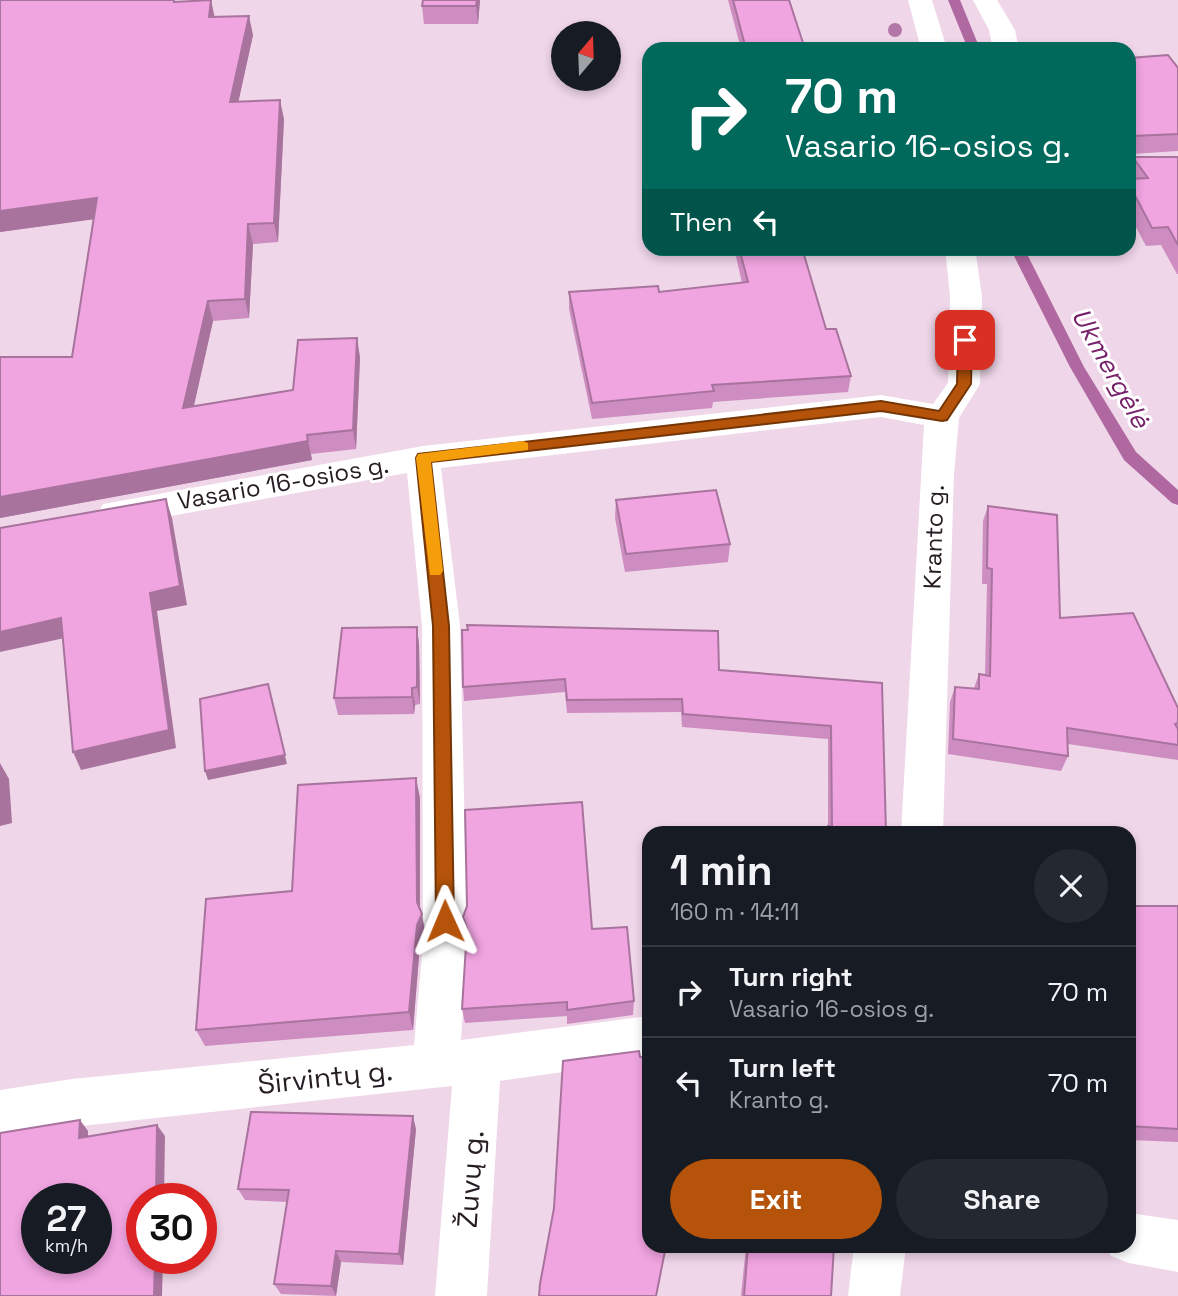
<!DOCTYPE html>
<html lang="en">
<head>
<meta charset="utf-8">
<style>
  :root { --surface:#171b24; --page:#242831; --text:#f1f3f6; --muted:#9ea1a6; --line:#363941; --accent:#b45309 }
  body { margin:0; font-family:"Space Grotesk",sans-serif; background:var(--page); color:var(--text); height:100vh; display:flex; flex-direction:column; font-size:26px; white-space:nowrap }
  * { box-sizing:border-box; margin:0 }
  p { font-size:23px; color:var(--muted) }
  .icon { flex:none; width:38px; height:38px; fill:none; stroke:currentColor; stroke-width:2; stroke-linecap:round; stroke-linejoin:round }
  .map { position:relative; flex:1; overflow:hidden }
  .side { position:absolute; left:642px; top:826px; width:494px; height:427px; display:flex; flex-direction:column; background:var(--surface); border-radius:21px; box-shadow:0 4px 10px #0003 }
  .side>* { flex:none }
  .guide { position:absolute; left:642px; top:42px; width:494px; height:214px; border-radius:21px; box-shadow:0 4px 10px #0003; background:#00695c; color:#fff; overflow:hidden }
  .needle { width:46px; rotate:19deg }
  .fabs { position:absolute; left:551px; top:21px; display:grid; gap:14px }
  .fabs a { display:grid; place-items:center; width:70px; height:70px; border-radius:50%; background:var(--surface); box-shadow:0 4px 10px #0003; font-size:35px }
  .speed { position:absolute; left:21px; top:1183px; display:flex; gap:14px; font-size:35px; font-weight:700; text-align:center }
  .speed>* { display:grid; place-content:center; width:91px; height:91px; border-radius:50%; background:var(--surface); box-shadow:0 4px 10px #0003; line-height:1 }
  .speed small { font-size:18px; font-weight:400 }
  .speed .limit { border:10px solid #d22; background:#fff; color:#111 }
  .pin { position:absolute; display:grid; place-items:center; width:60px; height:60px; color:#fff; margin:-30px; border-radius:14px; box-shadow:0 4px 10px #0006 }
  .me { position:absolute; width:77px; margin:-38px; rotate:359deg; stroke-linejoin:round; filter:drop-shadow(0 0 5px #0008) }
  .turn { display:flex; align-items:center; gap:24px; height:147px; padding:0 28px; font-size:32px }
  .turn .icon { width:91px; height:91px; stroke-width:2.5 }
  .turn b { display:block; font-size:49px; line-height:60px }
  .then { display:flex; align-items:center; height:66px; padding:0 28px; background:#0003; gap:14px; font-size:26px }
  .round { display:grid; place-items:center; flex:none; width:74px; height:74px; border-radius:37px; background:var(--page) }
  .overview { display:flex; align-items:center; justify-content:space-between; height:119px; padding:0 28px }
  h1 { font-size:42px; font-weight:700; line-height:52px }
  .primary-button { display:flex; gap:14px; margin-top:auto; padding:14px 28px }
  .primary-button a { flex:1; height:80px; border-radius:42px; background:var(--accent); color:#fff; font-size:28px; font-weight:700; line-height:80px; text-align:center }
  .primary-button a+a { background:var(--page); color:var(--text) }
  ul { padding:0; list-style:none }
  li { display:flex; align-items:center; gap:21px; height:91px; padding:0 28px; border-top:2px solid var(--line) }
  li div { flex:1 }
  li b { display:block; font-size:26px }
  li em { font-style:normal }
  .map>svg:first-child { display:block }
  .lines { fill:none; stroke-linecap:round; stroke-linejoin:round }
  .stream { fill:#b068a1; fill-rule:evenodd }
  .minor { fill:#fff; fill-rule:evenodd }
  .tree { fill:#b277a7 }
  .wall { fill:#ce8dc1 }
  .shaded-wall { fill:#a8739d }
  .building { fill:#f0a4e0; stroke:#a8739d; stroke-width:2; fill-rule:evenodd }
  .route { fill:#b45309; stroke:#753606; stroke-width:2 }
  .slow { fill:#f59e0b }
  .labels { text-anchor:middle; stroke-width:6; stroke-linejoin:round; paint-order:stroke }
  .street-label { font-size:24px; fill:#261c23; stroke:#fff }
  .water-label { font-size:26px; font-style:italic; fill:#78216b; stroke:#fff }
  .near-street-label { font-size:28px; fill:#261c23; stroke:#fff }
</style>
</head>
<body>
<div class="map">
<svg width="1178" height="1296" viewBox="0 0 1178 1296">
  <rect width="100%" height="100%" fill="#efd6e9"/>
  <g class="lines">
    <g class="stream">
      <path d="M948,0H960L980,49H968Z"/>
      <path d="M1010,248H1024L1084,367L1136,452L1178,490V505L1172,503L1124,460L1070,367Z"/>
    </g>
    <g class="minor">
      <path d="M908,0H932L947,49H921Z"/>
      <path d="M973,0H997L1015,30L1019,49H993L989,30Z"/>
      <path d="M945,248H975L982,296L980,384L959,418L954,474L943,833H901L924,425L881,417L441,468L460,626L467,921L462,932L467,944L461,1040L649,1016V1060L500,1081L487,1296H435L452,1086L72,1127L0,1138V1090L72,1079L414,1045L423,944L428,932L423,921L422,626L407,473L116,526L103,522L98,513L103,504L423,446L881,395L933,404L948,383L950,296Z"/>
      <path d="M1129,1213L1178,1220V1272L1129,1263L1111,1256L1107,1246H1129Z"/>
      <path d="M854,1246H906L900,1296H848Z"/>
    </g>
  </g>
  <circle class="tree" cx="895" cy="30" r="7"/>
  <g class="wall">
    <path d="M0,0H175V2L211,0L214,17L253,35L238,102L284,119L278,242L253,244L249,318L213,321L193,407L293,390L357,338L360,358L356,449L311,454L312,460L0,518V357H72L93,219L0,232Z"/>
    <path d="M480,0L478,24H424L422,6Z"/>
    <path d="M728,0H789L805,49H741Z"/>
    <path d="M1129,58L1178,68V151L1132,154L1135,157H1178V274H1177L1161,245L1146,246L1129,214V179H1130L1129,178Z"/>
    <path d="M734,248H802L826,329L851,376L848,392L713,402L712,408L592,419L569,309V292H659L742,283Z"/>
    <path d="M616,500L730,544L728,562L625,572L615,518Z"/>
    <path d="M988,506L1060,618L1178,708V760L1068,744V756L1061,771L948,754L950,702L955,687L974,688L979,674L985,675L987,584H982L983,521Z"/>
    <path d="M417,627L419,645L420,704L415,705L414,714L338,715L334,698Z"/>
    <path d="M462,630L719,670L882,683L886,833H826L828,827V739L682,727L681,712L567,713L565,692L464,701L463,687Z"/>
    <path d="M420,798V911L425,932L420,944L413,1030L205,1046L196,1030L292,891Z"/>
    <path d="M1129,906H1178V1142L1129,1140Z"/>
    <path d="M463,917L592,929L634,1001L633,1015L567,1024V1016L465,1023L462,1009L467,937L465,932Z"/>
    <path d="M416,1129L403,1265L341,1262L336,1296L281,1294L274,1284L287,1202L245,1200L238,1189Z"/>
    <path d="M746,1246H834L831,1296H741Z"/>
  </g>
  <g class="shaded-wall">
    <path d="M211,0L215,19L209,17Z"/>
    <path d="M477,0H480L478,24L476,6Z"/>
    <path d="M249,16L253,35L234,122L230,102Z"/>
    <path d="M280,100L284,119L278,242L274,223Z"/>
    <path d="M97,198L103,218L0,232V211Z"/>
    <path d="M248,224L253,244L249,318L245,299Z"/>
    <path d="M208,301L213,321L189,428L183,408Z"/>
    <path d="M357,338L360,358L356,449L353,430Z"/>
    <path d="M308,441L312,460L0,518V497Z"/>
    <path d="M166,499L172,518L187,605L157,611L176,748L81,770L73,752L150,593Z"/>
    <path d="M61,618L69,637L0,652V632Z"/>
    <path d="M417,627L419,645L420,704L417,687Z"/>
    <path d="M412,688L415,705L414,714L412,697Z"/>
    <path d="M270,693L287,764L208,780L205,771Z"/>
    <path d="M0,763L9,779L12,823L0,826Z"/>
    <path d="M416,778L420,798V916L422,914L425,932L420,944L413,1030L409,1012L417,902Z"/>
    <path d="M413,1116L416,1129L403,1265L399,1254Z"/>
    <path d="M80,1120L88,1131V1149L79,1138Z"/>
    <path d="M157,1125L165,1136L164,1199H156Z"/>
    <path d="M336,1251L341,1262L336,1296L331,1286Z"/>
    <path d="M155,1258H163L162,1296H154Z"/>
  </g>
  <g class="building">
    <path d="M0,0H174V2L211,0L209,17L249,16L230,102L280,100L274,223L248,224L245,299L208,301L183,408L293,390L298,340L357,338L353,430L307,435L308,441L0,497V357H72L97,198L0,211Z"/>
    <path d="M423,0H477L476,6H422Z"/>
    <path d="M733,0H789L805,49H746Z"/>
    <path d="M1168,55L1178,68V134L1133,136L1132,154L1135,157H1178V245L1168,227L1152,228L1129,184V179L1148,178L1129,152V58Z"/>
    <path d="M739,248H802L826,329H836L851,376L712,385L714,391L592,403L569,292L658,286L659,292L748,282Z"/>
    <path d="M716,490L730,544L626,554L616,500Z"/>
    <path d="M166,499L180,586L150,593L169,730L73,752L61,618L0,632V528Z"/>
    <path d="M988,506L1057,515L1060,618L1133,613L1178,708V723L1175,724L1178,729V745L1067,728L1068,756L953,739L955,687L979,689V674L990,676L992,569L987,568Z"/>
    <path d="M467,625L718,631L719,670L882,683L886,833H828V826L832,827L831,726L683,714L682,699L567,700L565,679L463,687L462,630H468Z"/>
    <path d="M417,627V687L412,688V697L334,698L342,628Z"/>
    <path d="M268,684L285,755L205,771L200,699Z"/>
    <path d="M0,777L2,806H0Z"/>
    <path d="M416,778L417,902L422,914L417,925L409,1012L196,1030L206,899L292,891L298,785Z"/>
    <path d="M582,802L592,929L627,927L634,1001L567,1010V1002L462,1009L467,929L463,917L467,906L465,810Z"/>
    <path d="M1129,906H1178V1129L1129,1126Z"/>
    <path d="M639,1051L640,1057H649V1246H666L656,1296H539L540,1284L554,1208L563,1061Z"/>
    <path d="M251,1112L413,1116L399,1254L336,1251L331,1286L274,1284L289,1190L238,1189Z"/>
    <path d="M80,1120L79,1138L157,1125L156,1199H142V1258H155L154,1296H0V1133ZM37,1199H96V1258H37Z"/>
    <path d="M748,1246H834L831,1296H744Z"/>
  </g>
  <path class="route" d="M965,336L972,340L971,384L947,420L942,421L881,411L431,462L449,626L454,921L451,927L445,929L438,927L436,921L433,626L416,458L418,454L881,401L939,411L957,384L958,340Z"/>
  <path class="slow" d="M523,441L528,443V450L431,462L443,571L440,575H430L416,458L418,454Z"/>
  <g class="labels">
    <g class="street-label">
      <text transform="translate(283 483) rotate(-10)" y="8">Vasario 16-osios g.</text>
      <text transform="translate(934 537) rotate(-88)" y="8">Kranto g.</text>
    </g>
    <g class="water-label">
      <text transform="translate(1111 368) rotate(61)" y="9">Ukmergėlė</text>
    </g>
    <g class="near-street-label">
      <text transform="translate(325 1077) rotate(-6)" y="10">Širvintų g.</text>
      <text transform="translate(470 1179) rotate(-86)" y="10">Žuvų g.</text>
    </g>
  </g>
</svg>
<div class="fabs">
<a><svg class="needle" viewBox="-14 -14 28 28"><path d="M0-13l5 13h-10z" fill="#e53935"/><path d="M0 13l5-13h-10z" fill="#9ea1a6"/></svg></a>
</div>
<div class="speed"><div>27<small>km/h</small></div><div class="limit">30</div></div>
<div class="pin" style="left:965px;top:340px;background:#d93025"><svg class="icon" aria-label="arrive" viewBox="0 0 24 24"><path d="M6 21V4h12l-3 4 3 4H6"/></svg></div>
<svg class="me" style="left:445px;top:921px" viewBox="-20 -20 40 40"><path d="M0-17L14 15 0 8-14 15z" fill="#b45309" stroke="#fff" stroke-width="4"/></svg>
<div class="guide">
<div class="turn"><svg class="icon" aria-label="right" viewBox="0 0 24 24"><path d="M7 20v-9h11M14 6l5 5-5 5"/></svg><div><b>70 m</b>Vasario 16-osios g.</div></div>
<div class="then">Then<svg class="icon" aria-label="left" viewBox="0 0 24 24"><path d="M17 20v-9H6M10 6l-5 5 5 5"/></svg></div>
</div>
<section class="side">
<div class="overview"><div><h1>1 min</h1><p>160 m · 14:11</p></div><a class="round"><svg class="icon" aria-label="close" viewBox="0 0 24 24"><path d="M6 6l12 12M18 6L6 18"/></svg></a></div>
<ul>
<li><svg class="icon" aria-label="right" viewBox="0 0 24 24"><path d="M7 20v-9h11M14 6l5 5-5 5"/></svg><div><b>Turn right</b><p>Vasario 16-osios g.</p></div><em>70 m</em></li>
<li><svg class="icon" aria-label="left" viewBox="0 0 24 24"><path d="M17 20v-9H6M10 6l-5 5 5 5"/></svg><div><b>Turn left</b><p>Kranto g.</p></div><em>70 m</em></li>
</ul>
<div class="primary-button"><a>Exit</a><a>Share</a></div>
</section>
</div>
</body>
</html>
